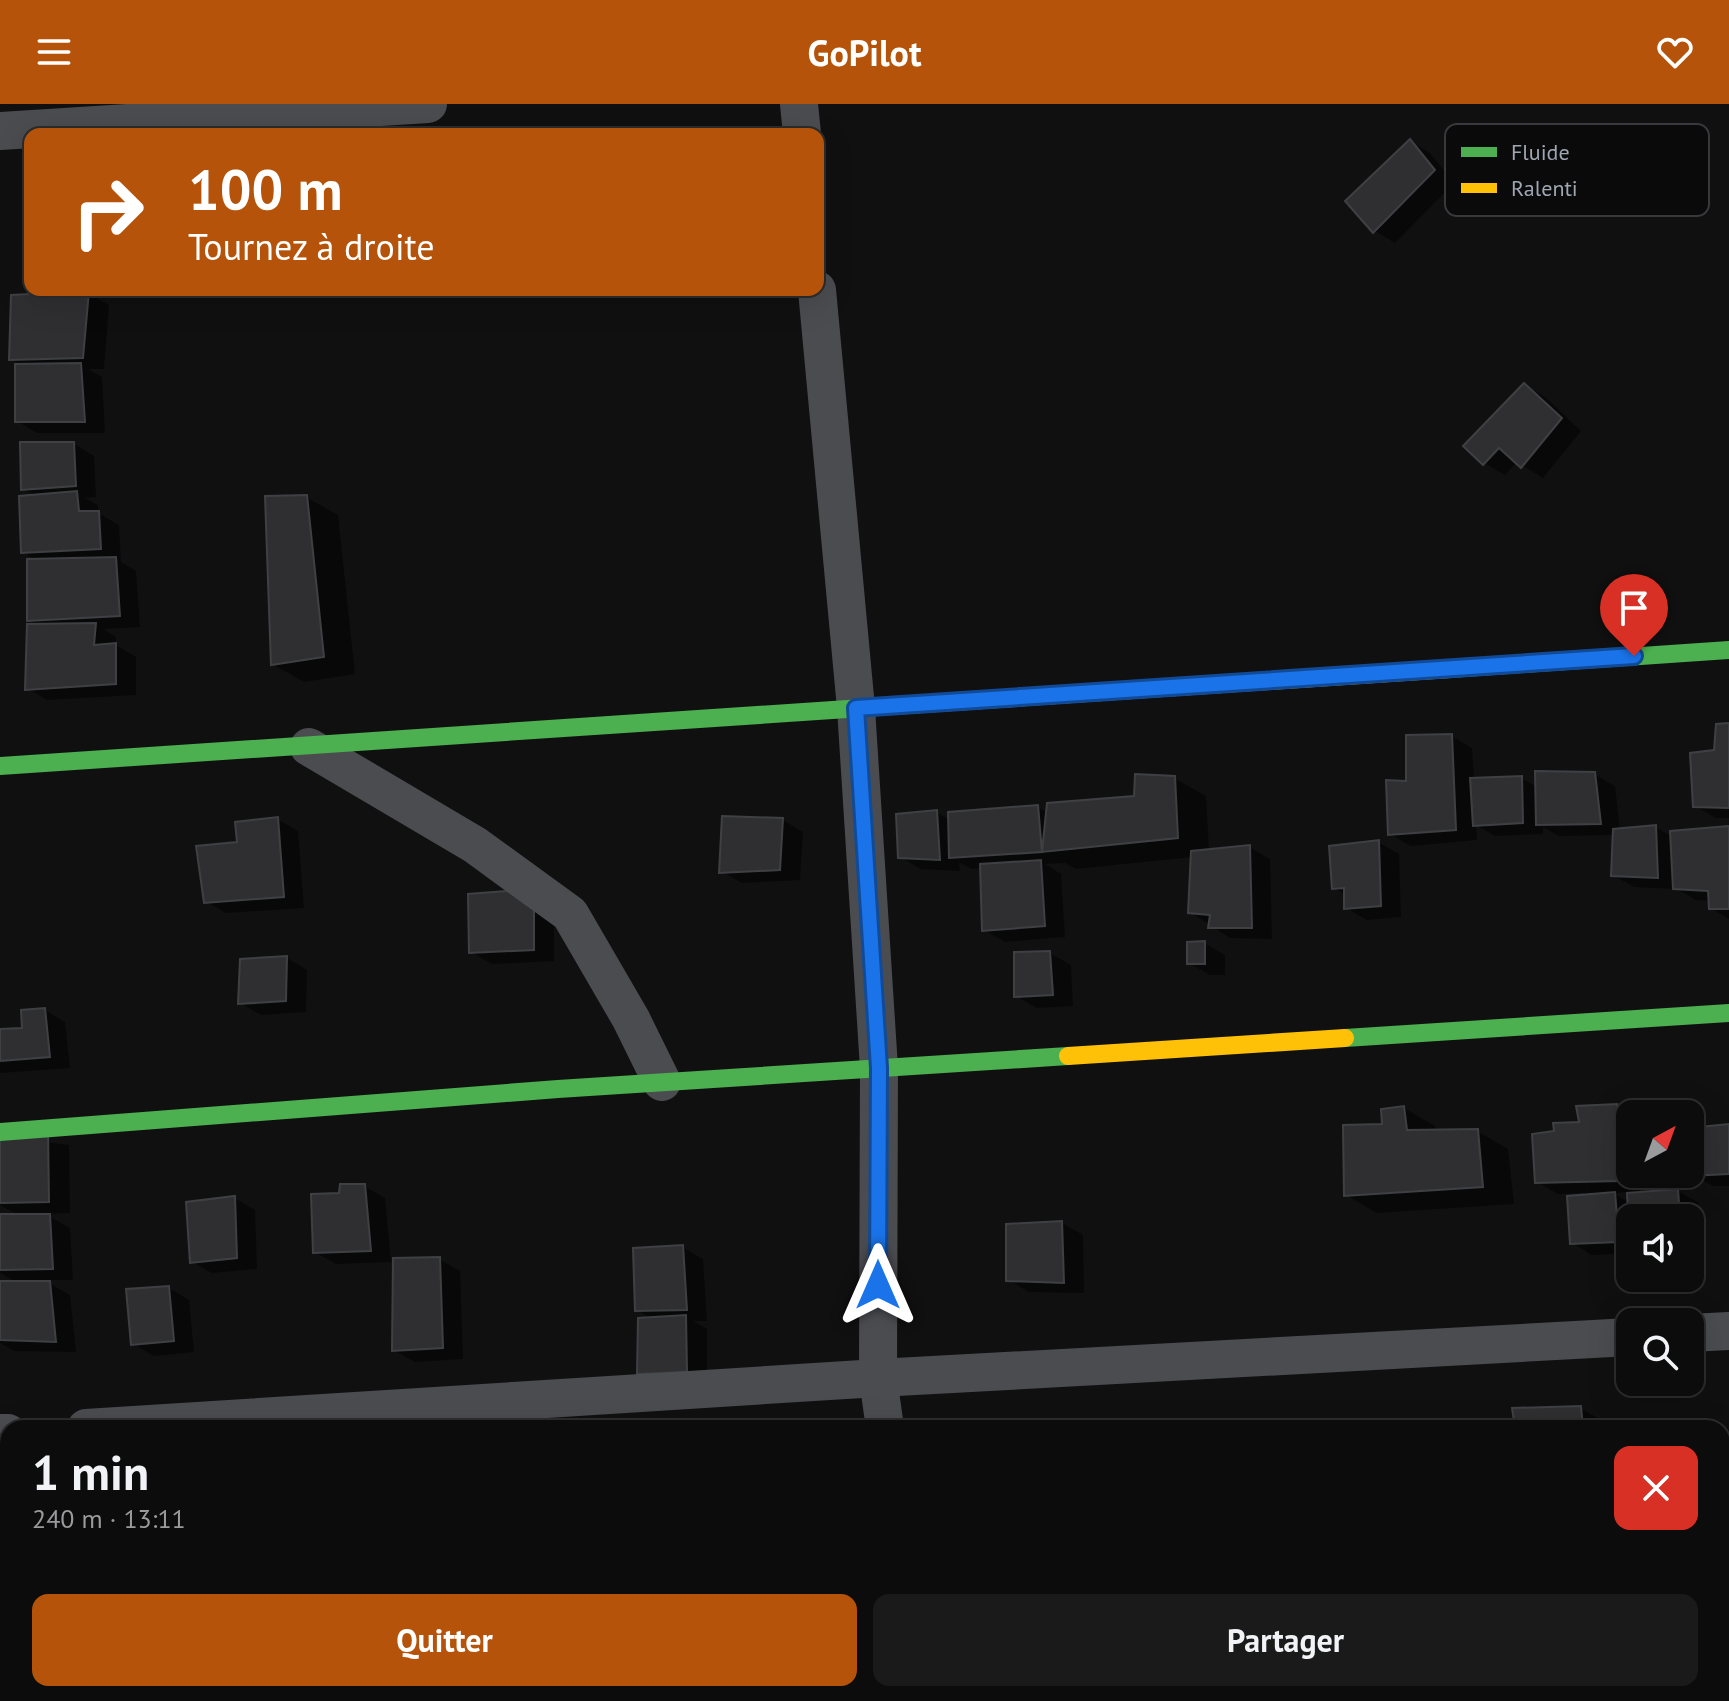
<!DOCTYPE html>
<html lang="fr">
<head>
<meta charset="utf-8">
<style>
  :root { --surface:#0c0c0c; --page:#1a1a1a; --text:#f1f3f6; --muted:#9a9b9d; --line:#2c2c2d; --accent:#b45309 }
  body { margin:0; font-family:"PT Sans",sans-serif; background:var(--page); color:var(--text); height:100vh; display:flex; flex-direction:column; font-size:30px; white-space:nowrap }
  * { box-sizing:border-box; margin:0 }
  p { font-size:26px; color:var(--muted) }
  .icon { flex:none; width:44px; height:44px; fill:none; stroke:currentColor; stroke-width:2; stroke-linecap:round; stroke-linejoin:round }
  .map { position:relative; flex:1; overflow:hidden }
  .drawer { position:absolute; left:0px; top:1316px; width:1730px; height:282px; display:flex; flex-direction:column; background:var(--surface); border-radius:24px 24px 0 0; box-shadow:0 8px 32px #0002,0 0 0 2px var(--line) }
  .drawer>* { flex:none }
  .banner { position:absolute; left:24px; top:24px; width:800px; height:168px; border-radius:16px; box-shadow:0 8px 32px #0002,0 0 0 2px var(--line); background:#b45309; color:#fff; overflow:hidden }
  .needle { width:52px; rotate:41deg }
  .buttons { position:absolute; left:1616px; top:996px; display:grid; gap:16px }
  .buttons a { display:grid; place-items:center; width:88px; height:88px; border-radius:16px; background:var(--surface); box-shadow:0 8px 32px #0002,0 0 0 2px var(--line); font-size:40px }
  .pin { position:absolute; display:grid; place-items:center; width:68px; height:68px; color:#fff; margin:-82px -34px; border-radius:50% 50% 50% 0; rotate:-45deg; box-shadow:0 0 8px #0007 }
  .pin .icon { rotate:45deg }
  .me { position:absolute; width:88px; margin:-44px; rotate:0deg; stroke-linejoin:round; filter:drop-shadow(0 0 6px #0008) }
  .turn { display:flex; align-items:center; gap:28px; height:168px; padding:0 32px; font-size:36px }
  .turn .icon { width:104px; height:104px; stroke-width:2.5 }
  .turn b { display:block; font-size:56px; line-height:68px }
  .round { display:grid; place-items:center; flex:none; width:84px; height:84px; border-radius:16px; background:var(--page) }
  .headline { display:flex; align-items:center; justify-content:space-between; height:136px; padding:0 32px }
  h1 { font-size:48px; font-weight:800; line-height:60px }
  .primary-button { display:flex; gap:16px; margin-top:auto; padding:16px 32px }
  .primary-button a { flex:1; height:92px; border-radius:16px; background:var(--accent); color:#fff; font-size:32px; font-weight:800; line-height:92px; text-align:center }
  .primary-button a+a { background:var(--page); color:var(--text) }
  header { display:flex; justify-content:space-between; align-items:center; height:104px; padding:0 32px; background:var(--accent); color:#fff; font-size:36px; font-weight:800 }
  .map>svg:first-child { display:block }
  .shadow { fill:#0007; fill-rule:evenodd }
  .building { fill:#2f2f31; stroke:#3e4044; stroke-width:2 }
  .lines { fill:none; stroke-linecap:round; stroke-linejoin:round }
  .street { stroke:#4a4c50; stroke-width:38 }
  .fast { stroke:#4caf50; stroke-width:18 }
  .slow { stroke:#ffc107; stroke-width:18 }
  .route-casing { stroke:#114b97; stroke-width:20 }
  .route { stroke:#1a73e8; stroke-width:14 }
  .key { fill:#0a0a0b; stroke:#37393d; stroke-width:2 }
  .key-label { font-size:22px; fill:#9fa7b3 }
</style>
</head>
<body>
<header><svg class="icon" aria-label="menu" viewBox="0 0 24 24"><path d="M4 6h16M4 12h16M4 18h16"/></svg>GoPilot<svg class="icon" aria-label="heart" viewBox="0 0 24 24"><path d="M12 20l-8-8c-3-5 5-10 8-4 3-6 11-1 8 4z"/></svg></header>
<div class="map">
<svg width="1729" height="1597" viewBox="0 0 1729 1597">
  <rect width="100%" height="100%" fill="#101010"/>
  <g class="shadow">
    <path d="M1410,37L1430,49L1456,81L1490,43L1510,55L1526,73L1552,44L1579,64L1553,93L1529,76L1503,112L1453,80L1395,139L1375,127Z"/>
    <path d="M88,189L109,201L104,265H88L102,273L105,329H37L17,317L24,262L11,255Z"/>
    <path d="M1524,281L1545,293L1581,327L1543,374L1517,358L1505,371L1484,359Z"/>
    <path d="M74,340L94,352L96,393L85,394L98,401V409L119,421L121,458L136,467L140,523L103,525L116,533V541L136,553V591L47,596L27,584L40,522L29,516L38,457L23,448L37,392L23,385Z"/>
    <path d="M306,393L338,411L355,570L304,578L272,560Z"/>
    <path d="M1729,621V714H1716L1695,702Z"/>
    <path d="M1451,632L1472,644L1474,676L1521,674L1537,683L1594,670L1615,682L1620,726L1655,723L1673,733L1729,724V815L1711,804L1710,797L1696,796L1677,785L1634,783L1613,771L1614,731L1559,732L1543,723V730L1495,732L1476,721L1477,736L1411,742L1390,730L1408,679Z"/>
    <path d="M1174,674L1206,692L1209,747L1249,743L1270,755L1272,835L1230,834L1190,808L1193,753L1076,765L1065,759L1045,760L1061,770L1065,833L1005,838L984,826L983,764L971,765L959,758L960,767L921,765L900,753L936,708L950,716L1038,703L1048,709L1136,693Z"/>
    <path d="M277,715L298,727L304,804L226,809L205,797Z"/>
    <path d="M783,716L803,728L800,776L742,779L721,767Z"/>
    <path d="M1378,738L1399,750L1401,813L1367,816L1346,804V791L1334,784Z"/>
    <path d="M470,792L554,799V857L492,860L471,848Z"/>
    <path d="M1204,839L1225,851V871H1210L1189,859Z"/>
    <path d="M1050,849L1071,861L1073,902L1037,904L1016,892Z"/>
    <path d="M287,854L307,866L306,908L261,911L240,899Z"/>
    <path d="M45,906L65,918L70,964L0,969V927L24,926Z"/>
    <path d="M1616,1002L1630,1010V1070H1639L1640,1090L1678,1087L1699,1099L1702,1168H1690V1114H1630V1149L1592,1151L1572,1139L1584,1089L1558,1090L1537,1078L1581,1020ZM1629,1088V1098L1612,1089Z"/>
    <path d="M1404,1004L1435,1022L1436,1028L1477,1027L1508,1045L1514,1100L1377,1109L1346,1091L1384,1022Z"/>
    <path d="M1729,1022V1082H1713L1692,1070Z"/>
    <path d="M0,1033L69,1041L70,1109L45,1110L70,1124L73,1176H44L70,1191L76,1248L14,1247L0,1239V1179H18L0,1169V1112H20L0,1101Z"/>
    <path d="M364,1082L385,1094L391,1158L336,1160L315,1148Z"/>
    <path d="M234,1094L255,1106L257,1165L212,1169L192,1158Z"/>
    <path d="M1062,1119L1083,1131L1084,1189L1029,1188L1008,1176Z"/>
    <path d="M682,1143L703,1155L707,1217H693L707,1225V1279L660,1280L639,1268L652,1215L637,1206Z"/>
    <path d="M439,1155L460,1167L463,1255L415,1258L394,1246Z"/>
    <path d="M169,1184L189,1196L194,1248L154,1252L133,1240Z"/>
    <path d="M1580,1304L1601,1316L1602,1324H1517Z"/>
    <path d="M0,1530H8V1590H169V1597H87V1590L0,1593Z"/>
  </g>
  <g class="building">
    <path d="M1410,35L1435,66L1373,129L1345,97Z"/>
    <path d="M89,187L83,254L9,256L11,191Z"/>
    <path d="M81,259L85,318H15V260Z"/>
    <path d="M1524,279L1562,314L1521,364L1499,344L1483,361L1463,342Z"/>
    <path d="M20,338H74L76,382L21,386Z"/>
    <path d="M77,387L79,407H99L101,445L21,449L19,392Z"/>
    <path d="M307,391L324,553L271,561L265,392Z"/>
    <path d="M116,453L120,512L27,517V455Z"/>
    <path d="M96,519L94,541L116,539V580L25,586L27,520Z"/>
    <path d="M1729,619V704L1693,703L1690,649L1714,646L1716,620Z"/>
    <path d="M1452,630L1456,726L1388,731L1386,676L1406,677V631Z"/>
    <path d="M1535,667L1595,668L1601,720L1536,721Z"/>
    <path d="M1135,670L1175,672L1178,734L1042,748L1047,699L1134,692Z"/>
    <path d="M1522,672L1523,719L1473,722L1470,674Z"/>
    <path d="M1038,701L1042,748L949,754L948,708Z"/>
    <path d="M937,706L940,756L898,754L896,710Z"/>
    <path d="M722,712L783,714L780,766L719,769Z"/>
    <path d="M278,713L284,793L204,799L196,742L237,738L235,718Z"/>
    <path d="M1656,721L1658,774L1611,772L1613,725Z"/>
    <path d="M1729,722V805H1709L1708,787L1673,785L1670,727Z"/>
    <path d="M1379,736L1381,802L1344,805V784L1332,785L1329,742Z"/>
    <path d="M1250,741L1252,824H1208L1210,811L1188,809L1191,747Z"/>
    <path d="M1041,756L1045,822L982,827L980,760Z"/>
    <path d="M534,785V846L469,849L468,790Z"/>
    <path d="M1205,837V860H1187V838Z"/>
    <path d="M1050,847L1053,891L1014,893V848Z"/>
    <path d="M287,852L286,897L238,900L240,855Z"/>
    <path d="M45,904L50,953L0,957V925L22,924L21,906Z"/>
    <path d="M1617,1000L1619,1077L1535,1079L1532,1030L1554,1027L1553,1019L1579,1018L1576,1002Z"/>
    <path d="M1404,1002L1407,1026L1478,1025L1483,1083L1344,1092L1343,1021L1382,1020L1381,1005Z"/>
    <path d="M1729,1020V1070L1690,1072V1024Z"/>
    <path d="M48,1027L49,1098L0,1099V1031Z"/>
    <path d="M340,1080H365L371,1147L313,1149L311,1090L339,1089Z"/>
    <path d="M1678,1085L1680,1114H1630V1149L1627,1089Z"/>
    <path d="M1615,1088L1619,1138L1570,1140L1567,1092Z"/>
    <path d="M235,1092L237,1154L190,1159L186,1098Z"/>
    <path d="M0,1110H50L53,1165L0,1166Z"/>
    <path d="M1062,1117L1064,1179L1006,1177V1120Z"/>
    <path d="M683,1141L687,1206L635,1207L633,1144Z"/>
    <path d="M440,1153L443,1244L392,1247L393,1154Z"/>
    <path d="M0,1177H50L56,1238L0,1236Z"/>
    <path d="M169,1182L174,1237L131,1241L126,1185Z"/>
    <path d="M686,1211L687,1268L637,1270L638,1214Z"/>
    <path d="M1581,1302L1583,1324H1515L1512,1304Z"/>
    <rect x="0" y="1528" width="8" height="53"/>
    <path d="M85,1590H149L150,1597H85Z"/>
  </g>
  <g class="lines">
    <g class="street">
      <path d="M799,0L802,30"/>
      <path d="M0,27L428,0"/>
      <path d="M817,186L856,604L879,964L878,1274L885,1324"/>
      <path d="M309,643L475,741L570,810L631,915L662,978"/>
      <path d="M1690,1229L1729,1227"/>
      <path d="M86,1324L878,1274L1630,1233"/>
      <path d="M0,1329H8"/>
      <path d="M933,1590L936,1597"/>
    </g>
    <g class="fast">
      <path d="M1450,565L1729,546"/>
      <path d="M0,662L892,602"/>
      <path d="M1345,934L1729,909"/>
      <path d="M0,1028L558,985L1068,952"/>
    </g>
    <g class="slow">
      <path d="M892,602L1450,565"/>
      <path d="M1068,952L1345,934"/>
    </g>
  </g>
  <g class="lines">
    <defs>
      <path id="route" d="M878,1181L879,964L856,604L1634,552"/>
    </defs>
    <use href="#route" class="route-casing"/>
    <use href="#route" class="route"/>
  </g>
  <rect x="1445" y="20" width="264" height="92" rx="12" class="key"/>
  <rect x="1461" y="43" width="36" height="10" fill="#4caf50"/>
  <rect x="1461" y="79" width="36" height="10" fill="#ffc107"/>
  <g class="key-label">
    <text x="1511" y="56">Fluide</text>
    <text x="1511" y="92">Ralenti</text>
  </g>
</svg>
<div class="buttons">
<a><svg class="needle" viewBox="-14 -14 28 28"><path d="M0-13l5 13h-10z" fill="#e53935"/><path d="M0 13l5-13h-10z" fill="#9a9b9d"/></svg></a>
<a><svg class="icon" aria-label="sound" viewBox="0 0 24 24"><path d="M4 9h4l5-4v14l-5-4H4zM17 9q2 3 0 6"/></svg></a>
<a><svg class="icon" aria-label="search" viewBox="0 0 24 24"><circle cx="10" cy="10" r="6"/><path d="M15 15l6 6"/></svg></a>
</div>
<div class="pin" style="left:1634px;top:552px;background:#d93025"><svg class="icon" aria-label="arrive" viewBox="0 0 24 24"><path d="M6 21V4h12l-3 4 3 4H6"/></svg></div>
<svg class="me" style="left:878px;top:1181px" viewBox="-20 -20 40 40"><path d="M0-17L14 15 0 8-14 15z" fill="#1a73e8" stroke="#fff" stroke-width="4"/></svg>
<div class="banner">
<div class="turn"><svg class="icon" aria-label="right" viewBox="0 0 24 24"><path d="M7 20v-9h11M14 6l5 5-5 5"/></svg><div><b>100 m</b>Tournez à droite</div></div>
</div>
<section class="drawer">
<div class="headline"><div><h1>1 min</h1><p>240 m · 13:11</p></div><a class="round" style="background:#d93025;color:#fff"><svg class="icon" aria-label="close" viewBox="0 0 24 24"><path d="M6 6l12 12M18 6L6 18"/></svg></a></div>
<div class="primary-button"><a>Quitter</a><a>Partager</a></div>
</section>
</div>
</body>
</html>
